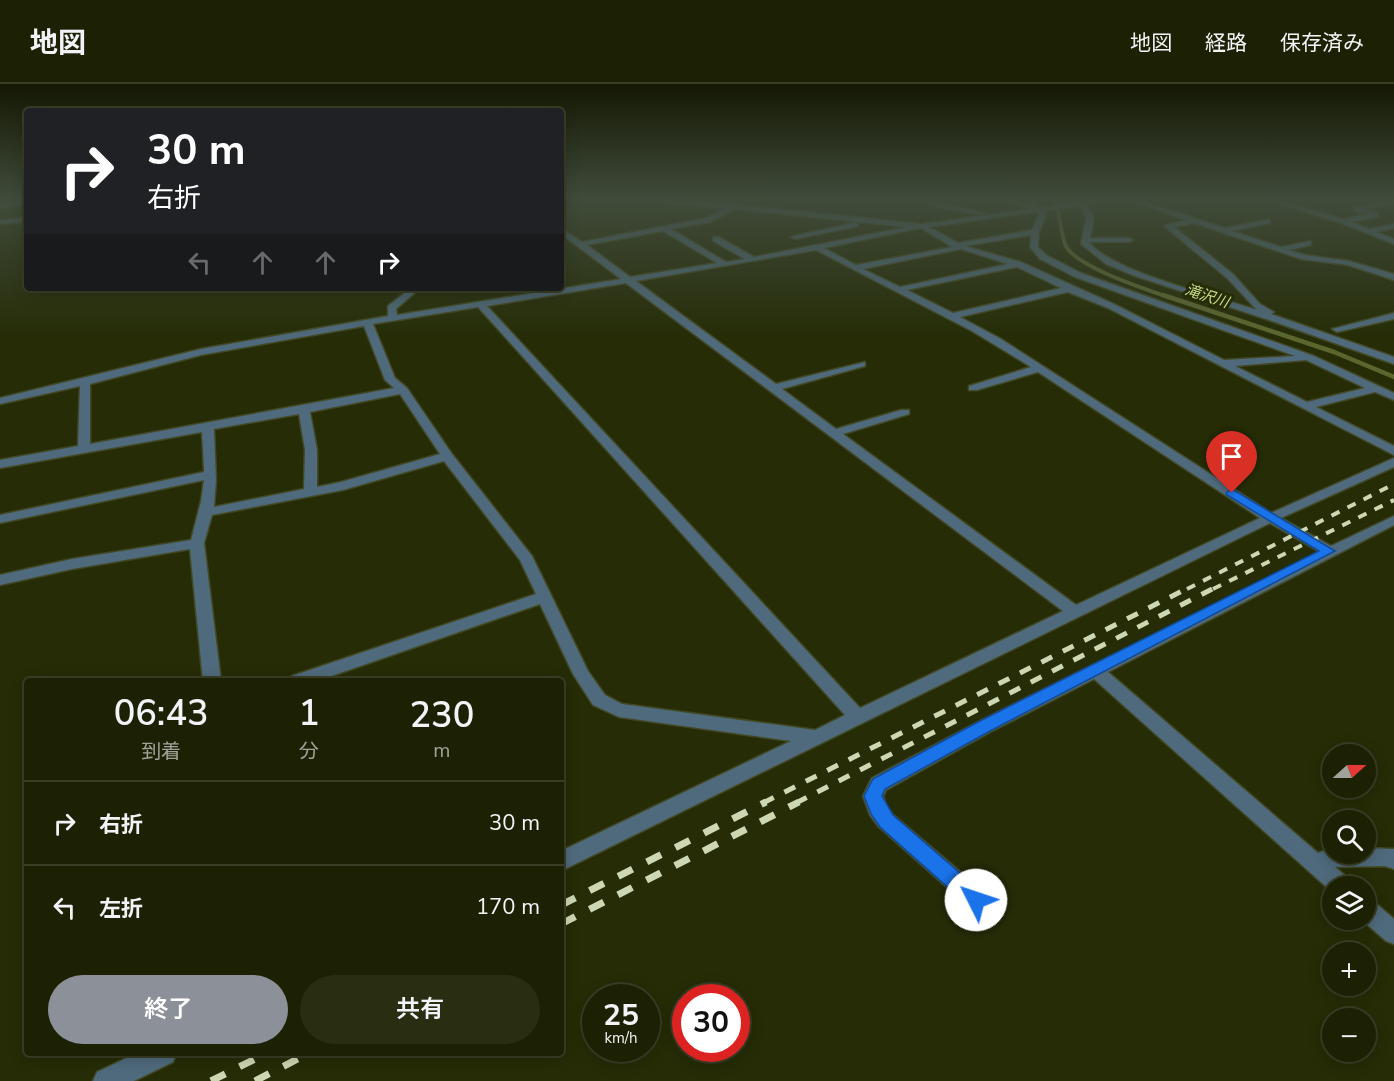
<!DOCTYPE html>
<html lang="ja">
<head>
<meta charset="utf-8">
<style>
  :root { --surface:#1c2104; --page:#292e13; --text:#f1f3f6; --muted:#a0a39a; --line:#3a3e26; --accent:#8c9099 }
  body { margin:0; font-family:"Nunito Sans","Noto Sans JP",sans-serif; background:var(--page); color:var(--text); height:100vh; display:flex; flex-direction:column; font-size:22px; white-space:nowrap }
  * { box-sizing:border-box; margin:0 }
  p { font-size:20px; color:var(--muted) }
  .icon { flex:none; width:33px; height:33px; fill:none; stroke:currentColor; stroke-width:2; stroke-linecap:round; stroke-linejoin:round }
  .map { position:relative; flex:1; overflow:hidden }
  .sheet { position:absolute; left:24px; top:594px; width:540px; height:378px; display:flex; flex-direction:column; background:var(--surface); border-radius:6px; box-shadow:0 3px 15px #0003,0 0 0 2px var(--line) }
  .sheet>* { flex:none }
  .banner { position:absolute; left:24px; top:24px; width:540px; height:183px; border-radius:6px; box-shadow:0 3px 15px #0003,0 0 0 2px var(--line); background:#202124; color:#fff; overflow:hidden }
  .needle { width:39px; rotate:69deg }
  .tools { position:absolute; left:1322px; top:660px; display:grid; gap:12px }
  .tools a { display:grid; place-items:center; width:54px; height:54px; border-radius:50%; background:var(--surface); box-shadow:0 3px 15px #0003,0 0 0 2px var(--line); font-size:30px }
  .speed { position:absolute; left:582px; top:900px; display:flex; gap:12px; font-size:30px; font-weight:700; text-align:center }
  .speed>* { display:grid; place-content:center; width:78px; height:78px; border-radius:50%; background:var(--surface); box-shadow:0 3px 15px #0003,0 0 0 2px var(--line); line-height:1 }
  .speed small { font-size:15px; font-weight:400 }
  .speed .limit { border:9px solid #d22; background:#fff; color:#111 }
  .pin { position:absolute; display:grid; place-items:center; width:51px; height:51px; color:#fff; margin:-62px -26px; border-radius:50% 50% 50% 0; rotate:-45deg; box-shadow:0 0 6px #0007 }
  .pin .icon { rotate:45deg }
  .me { position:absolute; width:66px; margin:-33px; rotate:311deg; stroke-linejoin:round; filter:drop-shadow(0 0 4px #0008) }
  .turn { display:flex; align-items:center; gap:21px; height:126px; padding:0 24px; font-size:27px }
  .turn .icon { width:78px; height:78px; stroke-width:2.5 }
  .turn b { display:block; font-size:42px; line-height:51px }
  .lanes { display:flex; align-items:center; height:57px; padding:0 24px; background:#0003; justify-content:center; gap:30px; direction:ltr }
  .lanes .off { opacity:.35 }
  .eta { display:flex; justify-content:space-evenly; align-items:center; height:102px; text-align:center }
  .eta b { font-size:36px; font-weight:600; line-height:42px }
  .button { display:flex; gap:12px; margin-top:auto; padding:12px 24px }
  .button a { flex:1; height:69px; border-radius:36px; background:var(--accent); color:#fff; font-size:24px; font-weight:600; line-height:69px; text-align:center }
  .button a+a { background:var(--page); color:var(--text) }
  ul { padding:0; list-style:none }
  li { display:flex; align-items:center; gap:18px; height:84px; padding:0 24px; border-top:2px solid var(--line) }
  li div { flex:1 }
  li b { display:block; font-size:22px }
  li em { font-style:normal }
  header { display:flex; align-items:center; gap:36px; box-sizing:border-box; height:84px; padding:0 30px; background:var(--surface); border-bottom:2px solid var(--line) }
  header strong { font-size:28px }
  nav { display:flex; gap:33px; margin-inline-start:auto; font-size:21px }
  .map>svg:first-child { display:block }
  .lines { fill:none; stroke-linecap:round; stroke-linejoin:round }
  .stream-far1 { stroke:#5b662f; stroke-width:4 }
  .stream { stroke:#5b662f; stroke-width:4.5 }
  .minor-casing { stroke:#414823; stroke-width:3 }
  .minor { fill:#4f6a7c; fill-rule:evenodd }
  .rail-far2 { stroke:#cdd7b3; stroke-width:4; stroke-dasharray:9 9; stroke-linecap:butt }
  .rail-far1 { stroke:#cdd7b3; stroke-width:5; stroke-dasharray:12 12; stroke-linecap:butt }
  .rail { stroke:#cdd7b3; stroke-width:7; stroke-dasharray:16 16; stroke-linecap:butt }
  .route { fill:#1a73e8; stroke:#114b97; stroke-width:1.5 }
  .labels { text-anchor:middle; stroke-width:6; stroke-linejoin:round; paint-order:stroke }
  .far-water-label { font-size:15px; font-style:italic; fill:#c9dc88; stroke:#252c06 }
</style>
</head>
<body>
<header>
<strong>地図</strong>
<nav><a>地図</a><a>経路</a><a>保存済み</a></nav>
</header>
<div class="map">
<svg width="1394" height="997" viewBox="0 0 1394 997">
  <rect width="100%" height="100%" fill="#252c06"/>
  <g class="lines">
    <path class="stream-far1" d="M1053,115C1062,131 1059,144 1065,160C1073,182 1145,205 1168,213"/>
    <path class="stream" d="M1163,211L1334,268L1394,293"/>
    <defs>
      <g id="minor">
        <path d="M647,115L735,120L922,140L1029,125L1000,115H1009L1031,121L1029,115H1035L1039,123L1078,118L1077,115L1084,117L1115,115L1087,121L1094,134L1090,154H1129L1133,156L1129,158H1089C1110,187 1219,213 1257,226L1227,194L1164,142L1186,136L1126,115H1135L1225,144L1270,135V139L1232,147L1281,163L1311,157V161L1289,166L1305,171L1349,177L1394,190V196L1348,181L1301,175L1194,139L1174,143L1233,190L1260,220L1274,228L1271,230L1394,273V280L1269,236L1135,192L1106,180L1081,160L1086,134L1080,122L1044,127L1047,129L1039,148L1038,163L1046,171L1081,189L1314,272L1394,309V316L1375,308L1316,323L1394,362V371L1108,224L1068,208L960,233L1001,255L1271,429L1394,374V383L1281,434L1331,462L1394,432V441L1108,588L1318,769L1332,764V770H1365V764L1394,765V785L1385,782L1335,783L1349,795L1352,802H1332V808L1094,595L990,648L886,706L883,712L886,721L893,731L984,808L987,815L984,822L976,825L968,822L879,743L870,731L863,712L872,694L978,638L1320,468L1270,439L561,787V767L791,657L619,633L593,621L573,590L540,520L317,597H289L292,592L536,510L520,476L444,377L343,406L212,431L204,459L221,597H203L190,465L72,485L0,501V491L72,475L191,456L201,417L204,396L0,439V431L204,388V385L202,348L0,384V376L78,362L80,302L0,320V314L201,265L388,232V222L411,204H420L396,225L397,231L621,195L561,150V144L582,158L706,134L725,125L650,117ZM734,125L907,143L754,173L719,153H713V157L745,175L726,178L671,145L711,138ZM1036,128L1039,130L1032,146L958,159L929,143ZM921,144L952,163L856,181L824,164ZM663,147L717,179L630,193L587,161ZM1031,151L1030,163L1040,175L1075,193L1295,272L1224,276L1114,220L1021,178L965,162ZM961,165L1008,180L900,203L863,185ZM816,166L972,247L1031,283L969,302V306H977L1038,288L1260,434L1076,521L843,350L909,330V326H901L836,345L782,305L865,282V278L776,300L636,197ZM1017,183L1061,204L953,229L907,206ZM626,199L1063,527L860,624L487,222ZM478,223L845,631L815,646L622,620L605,611L588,587L532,472L452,370L407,304L395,294L373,240ZM364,242L385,296L394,304L90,360V300L201,271ZM1306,276L1365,304L1307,318L1235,282ZM400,310L440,370L341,398L317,403V366L310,328ZM299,330L305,366L304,405L214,423L216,396L214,345Z"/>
        <path d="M921,115L986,129L982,131L941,124Z"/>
        <path d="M1264,115H1273L1344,135L1366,130L1354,127V123L1394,116V120L1365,125L1378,129V133L1352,138L1369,145L1394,140V144L1376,148L1394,155V160L1341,139Z"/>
        <path d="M27,116V120L0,124V120Z"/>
        <path d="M27,134V138L0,140V136Z"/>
        <path d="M856,138L859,142L795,155L791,153Z"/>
        <path d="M1394,229V235L1337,248L1332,245Z"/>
        <path d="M1365,814L1373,817L1394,835V860L1386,857L1362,836H1365Z"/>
        <path d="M137,969H176L173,978L134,997H93L97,988Z"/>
      </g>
    </defs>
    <use href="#minor" class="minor-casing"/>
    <use href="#minor" class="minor"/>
    <g class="rail-far2">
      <path d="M1187,505L1394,400"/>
      <path d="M1213,505L1394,416"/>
    </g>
    <g class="rail-far1">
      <path d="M763,719L1190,503"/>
      <path d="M796,719L1216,503"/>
    </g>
    <g class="rail">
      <path d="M561,821L766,718"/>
      <path d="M561,840L799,718"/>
      <path d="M211,997L267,969"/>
      <path d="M255,997L309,969"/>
    </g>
  </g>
  <linearGradient id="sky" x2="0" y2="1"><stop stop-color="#141803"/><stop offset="0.45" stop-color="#404b3b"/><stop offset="1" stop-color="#404b3b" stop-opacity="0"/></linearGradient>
  <rect width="1394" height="254" fill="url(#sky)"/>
  <path class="route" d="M1232,405L1335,467L990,647L885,705L882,712L893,731L983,809L986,816L983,822L976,825L969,822L880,743L871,730L864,712L873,695L978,638L1319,467L1227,411L1226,409Z"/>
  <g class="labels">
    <g class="far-water-label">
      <text transform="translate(1207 212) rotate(18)" y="5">滝沢川</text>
    </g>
  </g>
</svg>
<div class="tools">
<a><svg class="needle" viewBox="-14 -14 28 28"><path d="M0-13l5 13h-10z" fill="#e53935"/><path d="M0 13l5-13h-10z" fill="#a0a39a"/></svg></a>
<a><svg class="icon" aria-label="search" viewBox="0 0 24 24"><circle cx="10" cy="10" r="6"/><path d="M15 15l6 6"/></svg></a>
<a><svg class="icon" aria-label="layers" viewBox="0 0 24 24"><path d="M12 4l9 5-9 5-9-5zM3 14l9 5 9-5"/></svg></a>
<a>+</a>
<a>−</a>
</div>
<div class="speed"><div>25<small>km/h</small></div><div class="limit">30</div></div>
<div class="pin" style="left:1232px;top:409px;background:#d93025"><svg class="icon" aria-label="arrive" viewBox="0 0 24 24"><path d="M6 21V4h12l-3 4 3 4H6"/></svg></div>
<svg class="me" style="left:976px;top:816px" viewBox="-20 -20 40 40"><circle r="19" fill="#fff"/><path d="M0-13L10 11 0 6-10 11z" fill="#1a73e8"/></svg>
<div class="banner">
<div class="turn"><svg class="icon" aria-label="right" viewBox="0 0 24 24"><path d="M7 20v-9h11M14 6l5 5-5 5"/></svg><div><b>30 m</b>右折</div></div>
<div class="lanes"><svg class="icon off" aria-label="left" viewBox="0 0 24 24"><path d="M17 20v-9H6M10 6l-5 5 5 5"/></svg><svg class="icon off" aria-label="ahead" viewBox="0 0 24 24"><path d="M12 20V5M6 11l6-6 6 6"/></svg><svg class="icon off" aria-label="ahead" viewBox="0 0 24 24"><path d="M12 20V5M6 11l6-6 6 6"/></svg><svg class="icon" aria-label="right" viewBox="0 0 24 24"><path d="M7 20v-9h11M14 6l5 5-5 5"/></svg></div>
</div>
<section class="sheet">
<div class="eta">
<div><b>06:43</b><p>到着</p></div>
<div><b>1</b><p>分</p></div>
<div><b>230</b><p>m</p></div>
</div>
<ul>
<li><svg class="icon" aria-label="right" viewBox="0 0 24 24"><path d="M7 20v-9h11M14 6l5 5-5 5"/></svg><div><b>右折</b></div><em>30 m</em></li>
<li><svg class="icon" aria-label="left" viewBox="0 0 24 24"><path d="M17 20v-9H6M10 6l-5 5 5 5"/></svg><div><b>左折</b></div><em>170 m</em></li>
</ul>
<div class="button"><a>終了</a><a>共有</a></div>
</section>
</div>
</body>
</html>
